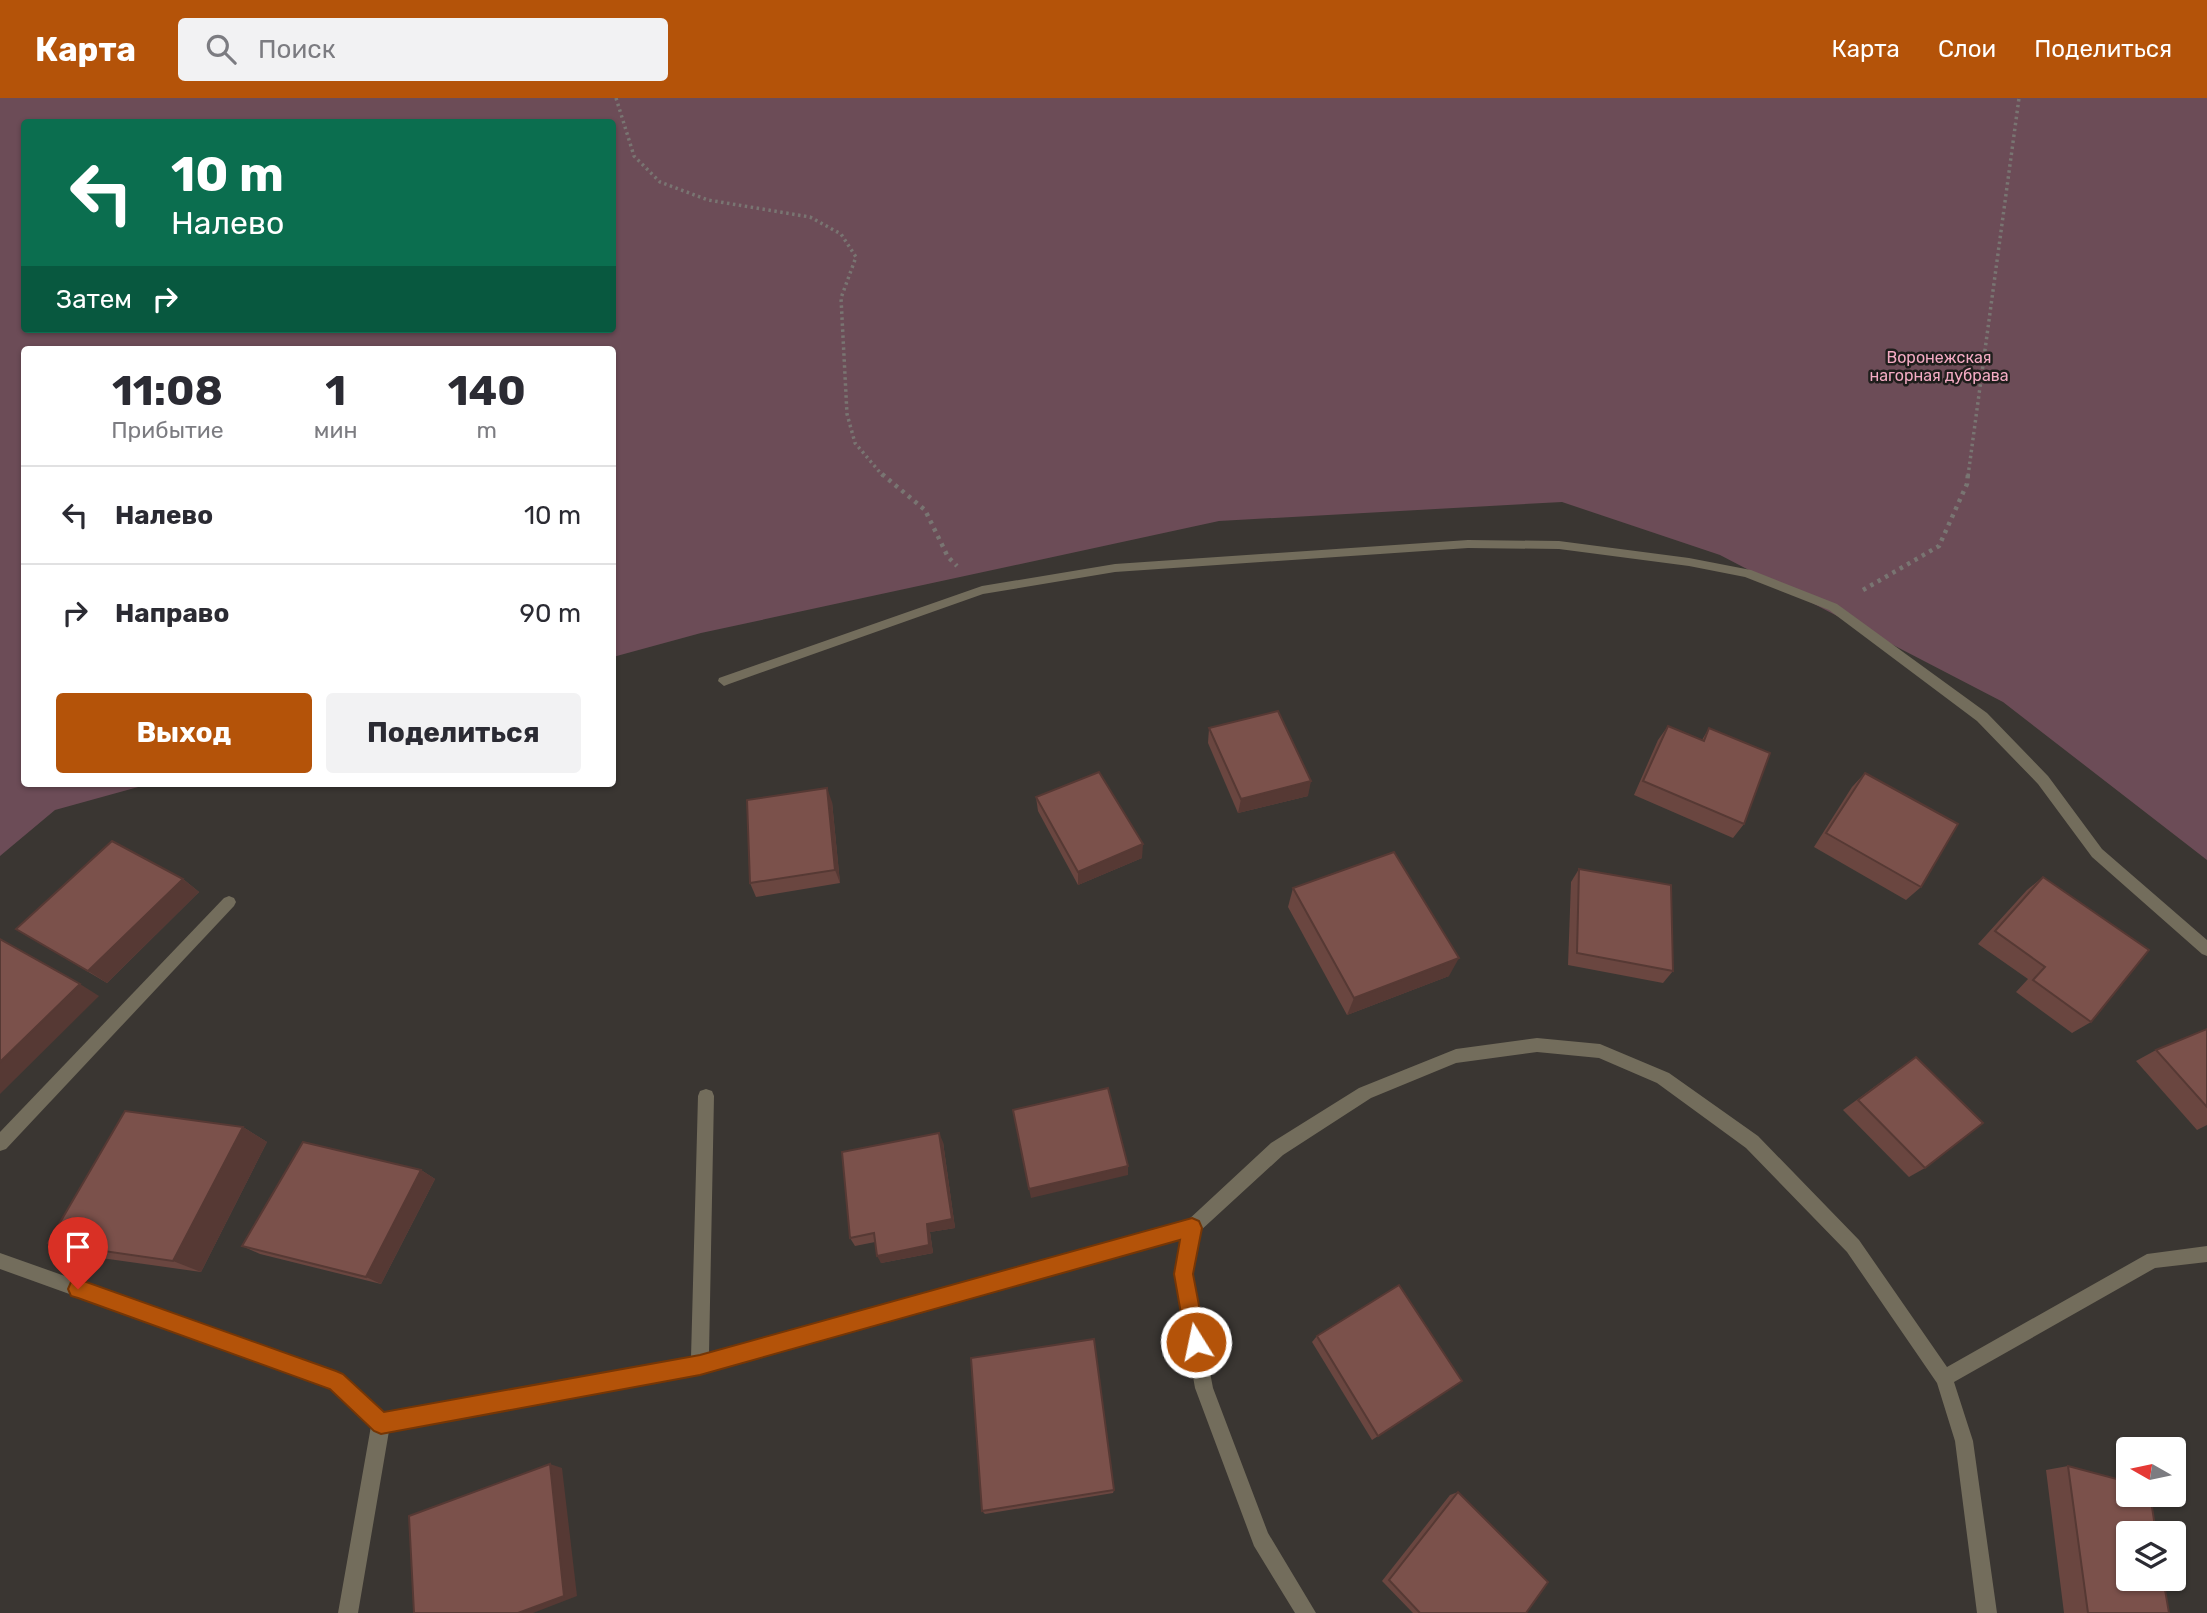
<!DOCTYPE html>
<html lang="ru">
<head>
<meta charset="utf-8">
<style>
  :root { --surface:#fff; --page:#f2f2f3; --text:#2b2b33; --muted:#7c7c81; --line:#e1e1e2; --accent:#b45309 }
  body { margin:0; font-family:Rubik,sans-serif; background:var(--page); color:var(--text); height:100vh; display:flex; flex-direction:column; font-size:26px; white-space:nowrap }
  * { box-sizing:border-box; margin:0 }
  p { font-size:23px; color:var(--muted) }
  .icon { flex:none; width:38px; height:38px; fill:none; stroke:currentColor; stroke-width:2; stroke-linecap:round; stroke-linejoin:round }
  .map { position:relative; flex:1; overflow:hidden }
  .details { position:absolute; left:21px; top:248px; width:595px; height:441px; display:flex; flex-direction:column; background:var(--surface); border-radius:7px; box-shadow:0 2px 5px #0004 }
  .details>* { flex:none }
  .guide { position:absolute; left:21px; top:21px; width:595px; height:214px; border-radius:7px; box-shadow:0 2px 5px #0004; background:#0b6e4f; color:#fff; overflow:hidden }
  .needle { width:46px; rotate:279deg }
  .fabs { position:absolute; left:2116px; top:1339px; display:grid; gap:14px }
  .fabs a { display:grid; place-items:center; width:70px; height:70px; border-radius:7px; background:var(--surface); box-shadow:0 2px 5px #0004; font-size:35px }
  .pin { position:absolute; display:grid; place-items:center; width:60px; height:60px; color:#fff; margin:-72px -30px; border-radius:50% 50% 50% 0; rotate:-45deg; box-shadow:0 0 7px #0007 }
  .pin .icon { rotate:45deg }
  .me { position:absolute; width:77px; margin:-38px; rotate:350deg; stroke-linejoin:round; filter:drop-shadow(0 0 5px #0008) }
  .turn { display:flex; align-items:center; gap:24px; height:147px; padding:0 35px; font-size:32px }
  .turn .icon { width:91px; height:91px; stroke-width:2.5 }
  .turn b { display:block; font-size:49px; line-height:60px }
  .then { display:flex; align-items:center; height:66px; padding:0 35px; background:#0003; gap:14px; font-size:26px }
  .eta { display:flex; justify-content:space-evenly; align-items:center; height:119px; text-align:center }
  .eta b { font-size:42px; font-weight:700; line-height:49px }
  .cta { display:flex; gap:14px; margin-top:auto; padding:14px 35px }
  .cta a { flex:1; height:80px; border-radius:7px; background:var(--accent); color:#fff; font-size:28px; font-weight:700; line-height:80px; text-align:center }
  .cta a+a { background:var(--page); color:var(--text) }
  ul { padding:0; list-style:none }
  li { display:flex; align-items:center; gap:21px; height:98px; padding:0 35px; border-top:2px solid var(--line) }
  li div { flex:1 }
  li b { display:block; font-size:26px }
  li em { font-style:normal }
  header { display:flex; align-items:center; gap:42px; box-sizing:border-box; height:98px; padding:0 35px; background:var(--accent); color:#fff }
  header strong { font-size:33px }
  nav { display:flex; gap:38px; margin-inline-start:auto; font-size:24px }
  .search { width:490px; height:63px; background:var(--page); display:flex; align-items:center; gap:18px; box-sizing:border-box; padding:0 24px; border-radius:7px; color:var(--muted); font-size:26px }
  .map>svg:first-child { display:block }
  .green { fill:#6c4c57; fill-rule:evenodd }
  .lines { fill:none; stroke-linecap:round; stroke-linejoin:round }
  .path-far1 { stroke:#797572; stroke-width:3.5; stroke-dasharray:2.5 3.5; stroke-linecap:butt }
  .path { stroke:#797572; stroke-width:4.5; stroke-dasharray:3.5 5; stroke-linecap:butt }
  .minor { fill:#736d5c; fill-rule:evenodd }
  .wall { fill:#6a4640 }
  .shaded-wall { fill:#563934 }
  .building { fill:#7b514b; stroke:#563934; stroke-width:2 }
  .route { fill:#b45309; stroke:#753606; stroke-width:2 }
  .labels { text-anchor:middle; stroke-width:5; stroke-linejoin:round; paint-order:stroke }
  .far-park-label { font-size:16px; fill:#f4acc4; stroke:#1f1e1c }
</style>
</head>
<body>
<header>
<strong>Карта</strong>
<div class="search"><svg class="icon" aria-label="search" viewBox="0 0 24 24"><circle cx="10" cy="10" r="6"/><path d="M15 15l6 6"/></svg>Поиск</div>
<nav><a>Карта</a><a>Слои</a><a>Поделиться</a></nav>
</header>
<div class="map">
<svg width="2207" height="1515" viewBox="0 0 2207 1515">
  <rect width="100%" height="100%" fill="#3a3632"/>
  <path class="green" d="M0,0H2207V762L2003,604L1720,457L1562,404L1219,423L701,535L613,559L612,252H24V686H149L55,712L0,758ZM24,24H612V231H24Z"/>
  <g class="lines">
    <g class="path-far1">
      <path d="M616,0L634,58L660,84L708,102L810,119L841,136L856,159L841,200L847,316L855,345L883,378"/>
      <path d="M1968,378L2019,0"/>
    </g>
    <g class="path">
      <path d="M882,376L925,412L948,459L957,468"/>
      <path d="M1863,492L1939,448L1967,386L1968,376"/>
    </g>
    <g class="minor">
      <path d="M1468,442L1559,443L1689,460L1751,472L1837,506L1987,615L2048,678L2102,751L2207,842V858L2202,856L2092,759L2038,686L1977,623L1829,512L1745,479L1689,468L1559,451L1468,450L1115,474L983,496L729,586L724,588L718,583L719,580L982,488L1115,466Z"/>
      <path d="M229,798L234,800L236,804L234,808L6,1051L0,1053V1034L224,800Z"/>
      <path d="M1537,940L1600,946L1669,975L1758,1038L1859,1142L1947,1269L2147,1156L2207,1148V1164L2155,1170L1954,1284L1973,1343L1997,1515H1977L1955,1343L1937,1285L1847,1154L1746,1050L1657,985L1599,960L1537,954L1456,965L1371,1000L1283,1057L1199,1134L1191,1176L1213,1290L1268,1435L1316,1515H1295L1254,1448L1195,1290L1175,1176L1181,1141L700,1276L389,1333L358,1515H338L371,1328L330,1290L0,1171V1155L336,1274L342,1277L384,1315L691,1260L698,998L700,993L706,991L712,993L714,998L709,1256L1187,1123L1271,1045L1359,990L1456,951Z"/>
    </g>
  </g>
  <g class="wall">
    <path d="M1668,628L1702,642L1709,630L1744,726L1733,740L1634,697L1658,642Z"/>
    <path d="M1209,630L1308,698L1238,715L1208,645Z"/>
    <path d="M1865,675L1921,789L1906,802L1814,749L1852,689Z"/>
    <path d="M1036,699L1142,760L1078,787L1038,713Z"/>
    <path d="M832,704L840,785L756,799L750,785Z"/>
    <path d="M1579,771L1673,873L1663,885L1568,867L1571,784Z"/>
    <path d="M2043,779L2091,924L2072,935L2016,894L2028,881L1978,846L2027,792Z"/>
    <path d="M183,781L199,794L107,885L16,831Z"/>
    <path d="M1293,790L1449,878L1347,917L1288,809Z"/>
    <path d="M2207,931V1027L2197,1032L2136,963L2156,952Z"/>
    <path d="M1900,970L1925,1070L1909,1079L1843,1012Z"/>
    <path d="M243,1029L267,1044L201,1174L80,1157L48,1145Z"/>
    <path d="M943,1044L955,1130L930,1134L933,1155L881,1165L875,1144L855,1148L850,1140Z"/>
    <path d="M421,1072L435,1081L381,1186L260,1156L242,1148Z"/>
    <path d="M1317,1238L1462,1283L1372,1342L1312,1244Z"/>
    <path d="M2068,1368L2169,1515H2064L2046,1372Z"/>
    <path d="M1114,1392L1113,1395L985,1416L982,1413Z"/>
    <path d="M1458,1394L1526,1515H1413L1382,1483L1450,1397Z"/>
  </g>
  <g class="shaded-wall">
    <path d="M1311,683L1308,698L1238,715L1241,701Z"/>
    <path d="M827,690L832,704L840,785L835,772Z"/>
    <path d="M1143,746L1142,760L1078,787V774Z"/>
    <path d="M183,781L199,794L107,885L88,873Z"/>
    <path d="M1459,860L1449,878L1347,917L1354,900Z"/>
    <path d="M80,886L99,898L0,996V964Z"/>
    <path d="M243,1029L267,1044L201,1174L173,1163Z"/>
    <path d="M939,1035L943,1044L955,1130L930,1134L933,1155L881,1165L877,1158L927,1126Z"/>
    <path d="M1128,1068V1077L1031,1100L1029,1091Z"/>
    <path d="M421,1072L435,1081L381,1186L366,1179Z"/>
    <path d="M550,1366L562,1370L577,1498L533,1515H518Z"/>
  </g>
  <g class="building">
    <path d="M1278,613L1311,683L1241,701L1209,630Z"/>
    <path d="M1668,628L1704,643L1709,630L1770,655L1744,726L1643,683Z"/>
    <path d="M1099,674L1143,746L1078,774L1036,699Z"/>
    <path d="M1865,675L1958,726L1921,789L1826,735Z"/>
    <path d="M827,690L835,772L750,785L747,702Z"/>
    <path d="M112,743L183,781L88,873L16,831Z"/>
    <path d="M1394,754L1459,860L1354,900L1293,790Z"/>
    <path d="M1579,771L1671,787L1673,873L1577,855Z"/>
    <path d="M2043,779L2149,852L2091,924L2033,882L2045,869L1995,833Z"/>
    <path d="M0,841L80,886L0,964Z"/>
    <path d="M2207,931V1009L2156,952Z"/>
    <path d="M1916,959L1983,1025L1925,1070L1858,1002Z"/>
    <path d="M1108,990L1128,1068L1029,1091L1013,1012Z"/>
    <path d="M125,1013L243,1029L173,1163L48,1145Z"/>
    <path d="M939,1035L952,1121L927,1126L929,1147L877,1158L874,1135L850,1140L842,1054Z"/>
    <path d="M303,1044L421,1072L366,1179L242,1148Z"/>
    <path d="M1399,1187L1462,1283L1378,1338L1317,1238Z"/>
    <path d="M1094,1241L1114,1392L982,1413L971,1260Z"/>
    <path d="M550,1366L564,1498L518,1515H414L409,1418Z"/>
    <path d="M2068,1368L2128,1384V1396H2150L2156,1435H2128V1480H2163L2169,1515H2088Z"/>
    <path d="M1458,1394L1548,1484L1526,1515H1420L1389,1482Z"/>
  </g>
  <path class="route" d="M1192,1120L1199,1123L1202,1130L1193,1176L1206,1244L1203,1251L1196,1254L1189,1251L1186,1244L1174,1176L1180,1142L700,1277L381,1336L374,1333L330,1291L78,1200L71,1198L68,1191L71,1184L78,1181L336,1273L343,1276L384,1314L700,1257Z"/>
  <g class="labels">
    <g class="far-park-label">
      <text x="1939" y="265">Воронежская<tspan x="1939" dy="18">нагорная дубрава</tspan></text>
    </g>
  </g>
</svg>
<div class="fabs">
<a><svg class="needle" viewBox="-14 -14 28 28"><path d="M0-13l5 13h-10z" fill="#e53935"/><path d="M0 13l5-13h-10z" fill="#7c7c81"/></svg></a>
<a><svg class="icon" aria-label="layers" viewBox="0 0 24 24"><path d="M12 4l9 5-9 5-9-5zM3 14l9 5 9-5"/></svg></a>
</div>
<div class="pin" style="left:78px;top:1191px;background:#d93025"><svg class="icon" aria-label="arrive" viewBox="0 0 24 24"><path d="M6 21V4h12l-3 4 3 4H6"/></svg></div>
<svg class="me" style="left:1196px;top:1244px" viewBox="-20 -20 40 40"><circle r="17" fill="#b45309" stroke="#fff" stroke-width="3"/><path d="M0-11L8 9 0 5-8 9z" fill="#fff"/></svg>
<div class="guide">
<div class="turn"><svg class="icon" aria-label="left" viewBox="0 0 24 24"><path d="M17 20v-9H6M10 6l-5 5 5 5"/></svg><div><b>10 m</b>Налево</div></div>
<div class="then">Затем<svg class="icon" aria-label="right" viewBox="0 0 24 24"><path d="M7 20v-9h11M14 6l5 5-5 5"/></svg></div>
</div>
<section class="details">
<div class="eta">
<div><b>11:08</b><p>Прибытие</p></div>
<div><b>1</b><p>мин</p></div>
<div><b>140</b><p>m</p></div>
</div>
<ul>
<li><svg class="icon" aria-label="left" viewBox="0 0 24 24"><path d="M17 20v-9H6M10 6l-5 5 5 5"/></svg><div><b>Налево</b></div><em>10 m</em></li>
<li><svg class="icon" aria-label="right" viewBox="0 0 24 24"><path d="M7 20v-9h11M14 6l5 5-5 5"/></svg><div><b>Направо</b></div><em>90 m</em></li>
</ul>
<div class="cta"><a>Выход</a><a>Поделиться</a></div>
</section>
</div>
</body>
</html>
